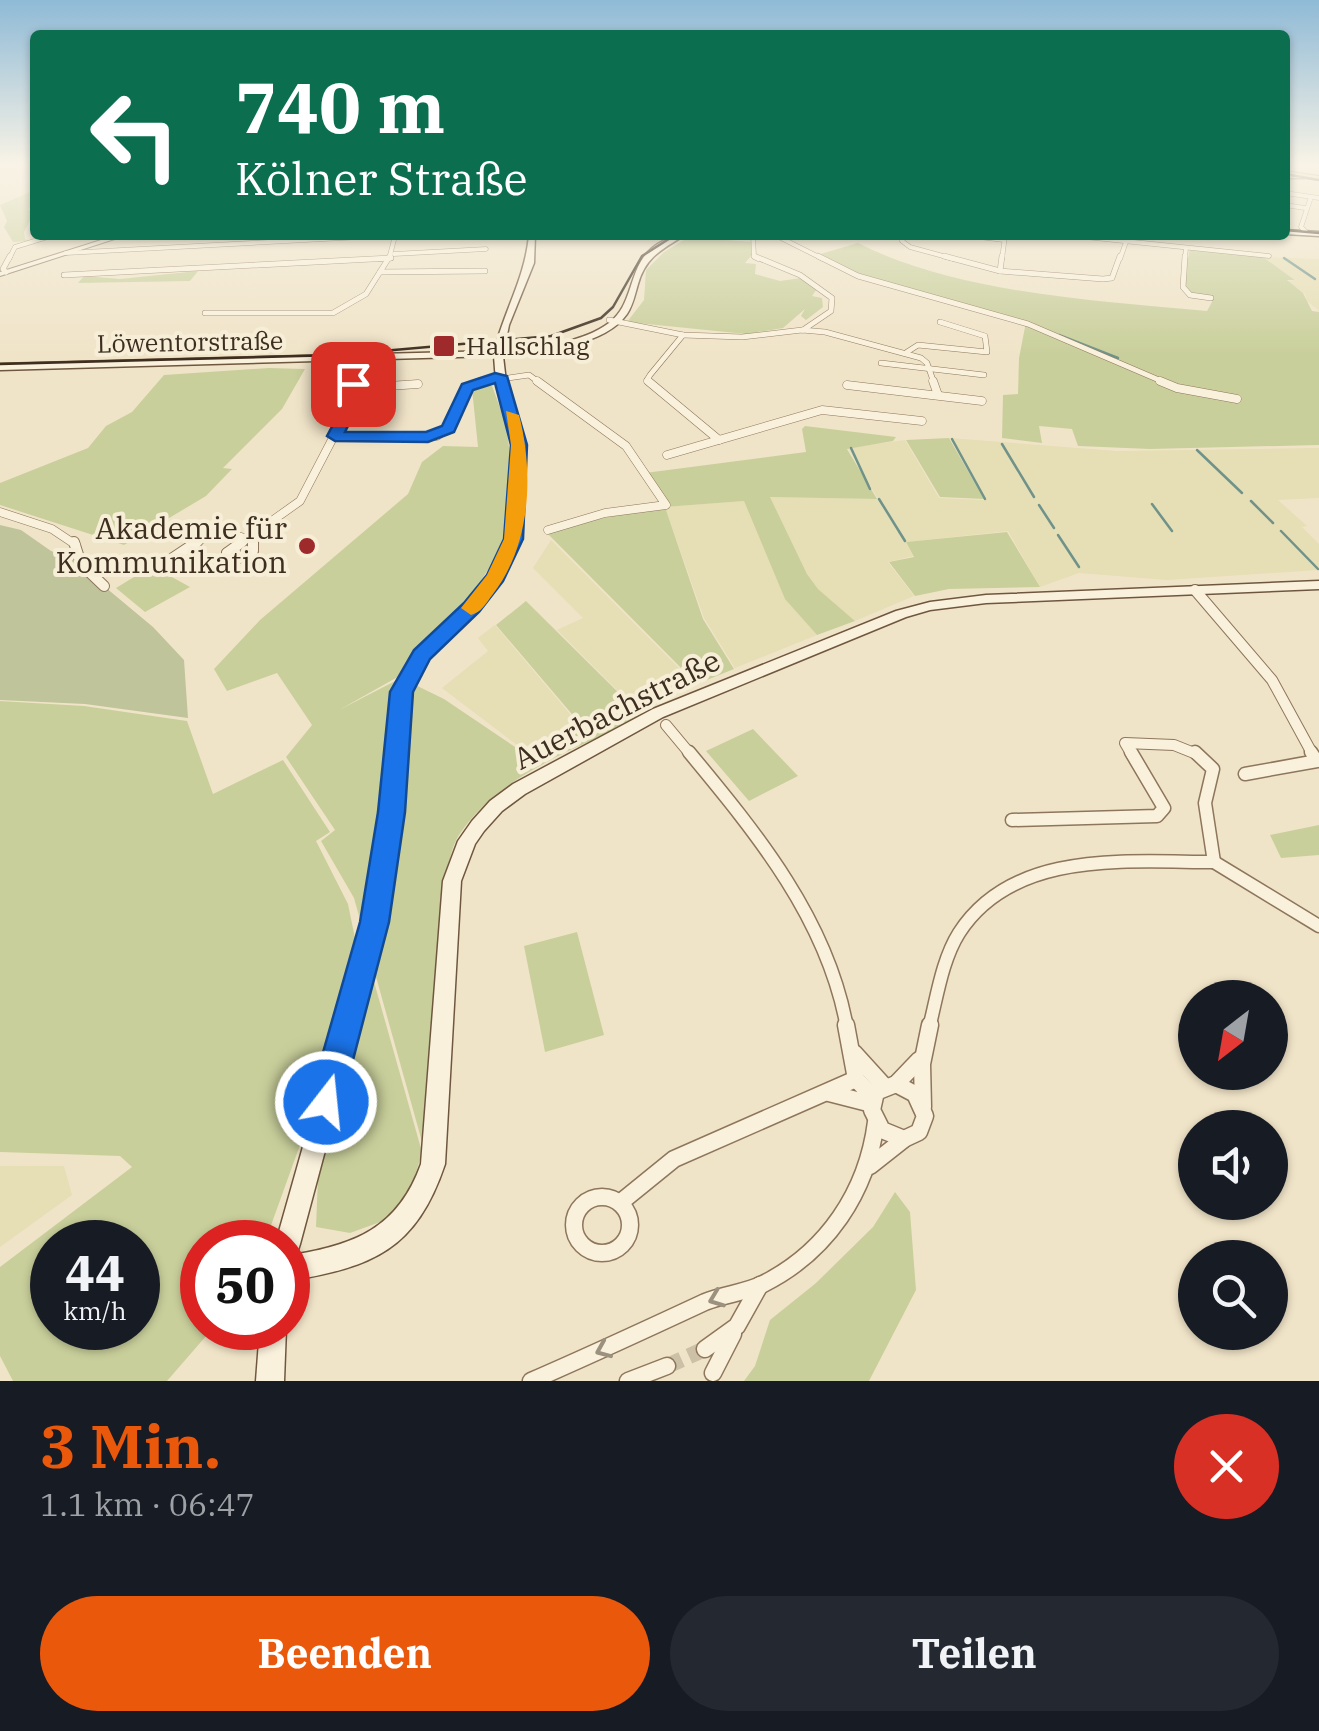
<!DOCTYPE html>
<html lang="de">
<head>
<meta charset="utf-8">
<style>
  :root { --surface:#171b24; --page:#242831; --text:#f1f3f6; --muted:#9ea1a6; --accent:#ea580c }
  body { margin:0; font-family:"IBM Plex Serif",serif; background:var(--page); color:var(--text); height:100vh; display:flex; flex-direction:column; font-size:38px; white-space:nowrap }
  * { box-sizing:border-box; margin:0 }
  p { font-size:32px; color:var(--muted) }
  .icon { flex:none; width:55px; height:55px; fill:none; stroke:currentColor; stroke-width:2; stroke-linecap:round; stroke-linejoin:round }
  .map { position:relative; height:1381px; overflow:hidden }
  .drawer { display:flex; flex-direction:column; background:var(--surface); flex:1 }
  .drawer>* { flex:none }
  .guide { position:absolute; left:30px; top:30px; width:1260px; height:210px; border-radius:10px; box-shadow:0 2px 8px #0004; background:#0b6e4f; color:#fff; overflow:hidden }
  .needle { width:65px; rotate:211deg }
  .buttons { position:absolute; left:1178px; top:980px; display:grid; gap:20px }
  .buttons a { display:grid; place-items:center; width:110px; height:110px; border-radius:50%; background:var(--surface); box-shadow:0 2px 8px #0004; font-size:50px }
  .speed { position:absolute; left:30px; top:1220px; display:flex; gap:20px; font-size:50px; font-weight:700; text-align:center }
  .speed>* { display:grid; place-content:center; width:130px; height:130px; border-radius:50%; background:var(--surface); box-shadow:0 2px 8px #0004; line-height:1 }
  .speed small { font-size:25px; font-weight:400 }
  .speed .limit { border:15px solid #d22; background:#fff; color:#111 }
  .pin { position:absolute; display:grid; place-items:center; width:85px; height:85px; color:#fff; margin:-42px; border-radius:20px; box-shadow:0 5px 15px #0006 }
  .me { position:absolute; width:110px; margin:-55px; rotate:16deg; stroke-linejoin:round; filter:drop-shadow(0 0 8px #0008) }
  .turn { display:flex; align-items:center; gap:35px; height:210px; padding:0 40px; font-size:45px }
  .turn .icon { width:130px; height:130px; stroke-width:2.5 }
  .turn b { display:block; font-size:70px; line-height:85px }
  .round { display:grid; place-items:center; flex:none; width:105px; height:105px; border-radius:52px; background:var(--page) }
  .head { display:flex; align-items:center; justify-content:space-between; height:170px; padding:0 40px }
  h1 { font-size:60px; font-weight:700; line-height:75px; color:var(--accent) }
  .button { display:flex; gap:20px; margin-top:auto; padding:20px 40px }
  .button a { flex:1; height:115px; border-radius:60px; background:var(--accent); color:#fff; font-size:40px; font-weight:700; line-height:115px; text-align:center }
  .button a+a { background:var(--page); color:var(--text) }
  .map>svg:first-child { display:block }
  .farmland { fill:#e6deb5 }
  .green { fill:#c9cf9b; fill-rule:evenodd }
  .cemetery { fill:#bfc49a }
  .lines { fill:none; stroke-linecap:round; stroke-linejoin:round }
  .stream { stroke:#6f938a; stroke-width:2.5 }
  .minor-tunnel { stroke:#ccc0a6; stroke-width:16; stroke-dasharray:16 8; stroke-linecap:butt }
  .minor-far5-casing { stroke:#8d765c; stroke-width:5 }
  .minor-far4-casing { stroke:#8d765c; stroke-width:6 }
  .minor-far3-casing { stroke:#8d765c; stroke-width:9 }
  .minor-far2-casing { stroke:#8d765c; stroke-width:12 }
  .minor-far1-casing { stroke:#8d765c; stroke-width:15 }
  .minor-casing { stroke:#8d765c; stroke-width:19 }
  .tertiary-casing { stroke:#8d765c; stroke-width:2 }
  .secondary-casing { stroke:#6f573f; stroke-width:3 }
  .primary-casing { stroke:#5b4430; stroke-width:2 }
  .minor-far5 { stroke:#faf1dc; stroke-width:4 }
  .minor-far4 { stroke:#faf1dc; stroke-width:5 }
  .minor-far3 { stroke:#faf1dc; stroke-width:8 }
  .minor-far2 { stroke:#faf1dc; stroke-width:10 }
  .minor-far1 { stroke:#faf1dc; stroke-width:12 }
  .minor { stroke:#faf1dc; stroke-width:16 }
  .tertiary { fill:#faf1dc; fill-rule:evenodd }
  .secondary { fill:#faf1dc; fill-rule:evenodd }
  .primary { fill:#f3d9a0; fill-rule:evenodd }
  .tram { stroke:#3d2e20; stroke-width:2.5 }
  .oneway { stroke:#9c907e }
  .route { fill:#1a73e8; stroke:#114b97; stroke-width:2.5 }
  .slow { fill:#f59e0b }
  .poi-dot { fill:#9e2a2b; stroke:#f7eed8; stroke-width:4 }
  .labels { text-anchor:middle; stroke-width:8; stroke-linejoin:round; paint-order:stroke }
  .far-street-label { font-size:25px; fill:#3d2e20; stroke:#f7eed8 }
  .far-poi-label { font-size:25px; fill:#3d2e20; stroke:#f7eed8; text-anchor:start }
  .poi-label { font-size:30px; fill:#3d2e20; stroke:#f7eed8; text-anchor:end }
  .street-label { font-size:30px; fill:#3d2e20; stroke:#f7eed8 }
</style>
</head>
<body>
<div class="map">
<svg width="1319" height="1381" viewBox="0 0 1319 1381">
  <rect width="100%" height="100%" fill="#f0e4c8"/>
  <g class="farmland">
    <path d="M1263,257L1319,259V311L1307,301L1305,294L1287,281L1296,280Z"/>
    <path d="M950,438L1117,451L1319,448V498L1278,500L1307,526L1302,527L1319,544V570L1167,580L1079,573L1040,587L1008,531L906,542L913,556L888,562L914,596L855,621L818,589L807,574L770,497L878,499L848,448L905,440L939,498L985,500Z"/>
    <path d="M744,501L785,598L817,635L735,668L704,618L665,507Z"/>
    <path d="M551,540L696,685L633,706L557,630L583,618L533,568Z"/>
    <path d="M495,625L580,726L521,748L442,688L488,651L478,638Z"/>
    <path d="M0,1166H64L72,1195L0,1247Z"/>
  </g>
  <g class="green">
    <path d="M35,190V200L28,210H35L24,232L25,239L30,241L13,242L4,227L7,221L0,205Z"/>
    <path d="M689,237L751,242V256L745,263L756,264L755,274L780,281L801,278L817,289L812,296L822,298L823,307L806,320L801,316L805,309L783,328L746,334L627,322L644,300L646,270L664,252Z"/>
    <path d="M858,243C956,293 1097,301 1207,311L1213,300L1189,293L1182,281L1190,249L1263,257L1295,280H1287L1303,293L1312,311L1319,312V445L1150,449L1078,446L1072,429L1039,426L1042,443L1002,438L1003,395L1018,394L1019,358L1026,322L859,275L817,255Z"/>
    <path d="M198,271L190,281L78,283L84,276L120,279Z"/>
    <path d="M269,368L305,369L282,409L223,468L232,469L206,496L124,545L0,505V483L88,448L106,426L132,412L164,375Z"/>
    <path d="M484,384L492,386L506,424L512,470L504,544L462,611L403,674L339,710L401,678L444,699L521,751L639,711L646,715C581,747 500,773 459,835C451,847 449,866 444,879L424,1149L354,898L321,841L335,830L286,757L312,725L277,673L227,691L214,669L260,620L408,494L422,462L443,446L478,447L472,389Z"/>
    <path d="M805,426L896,437L893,441L847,449L877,499L770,497L807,574L818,589L855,621L817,635L785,599L744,501L665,507L703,619L734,669L697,684L545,531L664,505L645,473L806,452L802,429Z"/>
    <path d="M949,438L984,499L940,497L906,440Z"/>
    <path d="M1007,532L1040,587L949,589L915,596L889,562L914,557L906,542Z"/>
    <path d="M152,566L190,587L145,612L116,588Z"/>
    <path d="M526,601L632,706L582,726L496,625Z"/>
    <path d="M0,701L84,706L187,721L213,794L283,760L330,832L316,841L348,904L357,948L305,1131L265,1242H202V1328H213L167,1381H13L0,1356V1267L132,1167L120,1156L0,1152ZM52,1242H138V1328H52Z"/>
    <path d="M753,729L798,776L749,801L706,751Z"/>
    <path d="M1319,825V855L1281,858L1270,835Z"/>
    <path d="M577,932L604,1035L545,1052L524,946Z"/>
    <path d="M371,971L422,1152L410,1194L394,1217L350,1233L316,1227L318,1178Z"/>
    <path d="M895,1192L910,1212L916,1290L869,1381H744L755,1366L770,1320L816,1283L873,1227Z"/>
  </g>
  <path class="cemetery" d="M0,525L21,530L51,551L69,557L153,627L184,660L188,718L85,704L0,700Z"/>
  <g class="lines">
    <g class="stream">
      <path d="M1284,258L1315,279"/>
      <path d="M1059,335L1118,358"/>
      <path d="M952,439L985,499"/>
      <path d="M1002,444L1034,497"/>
      <path d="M851,448L870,489"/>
      <path d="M1197,450L1242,493"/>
      <path d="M879,499L905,541"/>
      <path d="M1251,501L1273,523"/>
      <path d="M1152,504L1172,531"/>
      <path d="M1039,505L1054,528"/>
      <path d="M1281,531L1318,569"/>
      <path d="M1058,535L1079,567"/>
    </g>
    <path class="minor-tunnel" d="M667,1366L705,1349"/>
    <defs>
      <g id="minor-far5">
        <path d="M1285,193L1319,198"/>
        <path d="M1285,205L1305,208"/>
        <path d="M1307,233L1301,227L1311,197"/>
        <path d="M753,235L754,257L758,259"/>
        <path d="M775,235L823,259"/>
        <path d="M904,235L902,241L910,247L954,259"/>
        <path d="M963,235L1004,240"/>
        <path d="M1066,235L1269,256"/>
        <path d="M66,253L398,235"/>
        <path d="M394,254L486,249"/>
        <path d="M9,259L15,247L54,235"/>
        <path d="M379,259L391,258"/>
        <path d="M389,259L395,236"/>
        <path d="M1002,259L1005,236"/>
        <path d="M1120,259L1126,242"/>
        <path d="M1185,259L1186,248"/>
      </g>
      <g id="minor-far4">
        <path d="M754,256L800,275L832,298L831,311L803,330"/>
        <path d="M818,256L858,276L1028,324L1166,383"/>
        <path d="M944,256L1000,271L1103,279L1112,278L1120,256"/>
        <path d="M1185,256L1183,287L1190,295L1211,298"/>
        <path d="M1000,271L1002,256"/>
        <path d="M6,272L3,269L10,256"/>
        <path d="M380,272L485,271"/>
        <path d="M64,275L391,258"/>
        <path d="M205,313H333L366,294L390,256"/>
        <path d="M609,320L683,335L742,337L802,330L825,332L921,358L927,363L934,383"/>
        <path d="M907,352L918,345L987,352L985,336L940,322"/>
        <path d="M881,363L984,375"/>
        <path d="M355,383L362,366"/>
        <path d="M473,383L529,375L540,383"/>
        <path d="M651,383L647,380L650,375L683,335"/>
      </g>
      <g id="minor-far3">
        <path d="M354,381L360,387"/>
        <path d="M537,381L626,446L666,505L605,513L548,530"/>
        <path d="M648,381L719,440"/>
        <path d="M933,381L938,395"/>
        <path d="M1160,381L1177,388L1237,399"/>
        <path d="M847,385L982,401"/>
        <path d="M335,436H437C459,422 457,384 485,381"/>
        <path d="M667,455L822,410L922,421"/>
        <path d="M0,512L52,529L76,545"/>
        <path d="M253,536V545"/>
        <path d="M193,545L217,529L247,539"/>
        <path d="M238,545L300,501L359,388L418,384"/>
      </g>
      <g id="minor-far2">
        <path d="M74,542L81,564L104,586"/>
        <path d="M227,553L242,542"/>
        <path d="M227,553L237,559L253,551V542"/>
        <path d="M173,558L197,542"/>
        <path d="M1195,590L1272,680L1313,755"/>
        <path d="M666,725L691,755"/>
        <path d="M1132,755L1125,743L1174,745L1199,755"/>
      </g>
      <g id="minor-far1">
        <path d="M689,752C757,834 828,920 847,1028"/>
        <path d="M1245,774L1317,761L1311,752"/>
        <path d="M1012,820L1157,816L1164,808L1131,752"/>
        <path d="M1214,862L1319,926"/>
        <path d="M929,1028C937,997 942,960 959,933C1013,849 1128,862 1214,862L1205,803L1213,769L1195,752"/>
      </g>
      <g id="minor">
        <path d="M846,1025L856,1079L873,1097"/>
        <path d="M854,1053L884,1086"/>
        <path d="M896,1084L915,1094L925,1116L919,1132L904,1139L882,1130L872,1110L876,1092Z"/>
        <path d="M896,1084L919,1060"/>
        <path d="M829,1093L872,1104"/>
        <path d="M923,1107L922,1064L930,1025"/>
        <path d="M870,1166L903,1140"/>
        <circle cx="602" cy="1225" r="28"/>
        <path d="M621,1202L674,1159L856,1079"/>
        <path d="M705,1349L737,1326L760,1285"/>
        <path d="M713,1373L733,1334"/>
        <path d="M531,1381C589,1356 647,1329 705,1302C724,1294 745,1293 763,1284C827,1252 867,1192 876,1122"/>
        <path d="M628,1381L667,1366"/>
      </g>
      <path id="tertiary" d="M117,235H127L0,276V272Z"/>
      <g id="secondary">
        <path d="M1285,174L1304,178H1285Z"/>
        <path d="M1285,230L1319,232V236L1285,234Z"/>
        <path d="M529,235H535L534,263L509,325L504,350C537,347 581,344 609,323C638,301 625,260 663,241C672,237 676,235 685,235C663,249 646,256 638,284C635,294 633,305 627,314C605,346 539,353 503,356L506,382L524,445L519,539L501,580L477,611L428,658L410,692L394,868L379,949L300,1244L297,1253L292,1255C355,1245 398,1228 421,1164L443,881L458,841L472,821L490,801L513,784L653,709L896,611L930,602L986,595L1319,581V589L986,603L930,610L906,617L663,717L525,794L502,811L484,831L475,844L461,881L445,1164C416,1250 373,1267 288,1281V1242H276L359,949L376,868L394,692L417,652L467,605L490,576L507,539L514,445L496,382L494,356L0,370V364L494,351C505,309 525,278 529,235Z"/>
        <path d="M260,1328H286L284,1381H256Z"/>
      </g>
      <path id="primary" d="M1285,171L1319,176V180L1285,175Z"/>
    </defs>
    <use href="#minor-far5" class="minor-far5-casing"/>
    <use href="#minor-far4" class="minor-far4-casing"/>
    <use href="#minor-far3" class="minor-far3-casing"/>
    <use href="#minor-far2" class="minor-far2-casing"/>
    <use href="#minor-far1" class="minor-far1-casing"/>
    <use href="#minor" class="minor-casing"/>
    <use href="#tertiary" class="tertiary-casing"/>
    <use href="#secondary" class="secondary-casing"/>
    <use href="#primary" class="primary-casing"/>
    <use href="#minor-far5" class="minor-far5"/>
    <use href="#minor-far4" class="minor-far4"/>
    <use href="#minor-far3" class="minor-far3"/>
    <use href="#minor-far2" class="minor-far2"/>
    <use href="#minor-far1" class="minor-far1"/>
    <use href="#minor" class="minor"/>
    <use href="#tertiary" class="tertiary"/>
    <use href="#secondary" class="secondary"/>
    <use href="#primary" class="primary"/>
    <g class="tram">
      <path d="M1285,174L1319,180"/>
      <path d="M1285,230L1319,233"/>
      <path d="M0,364L337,355L551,336L601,318L613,307L642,256L675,235"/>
    </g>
  </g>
  <defs><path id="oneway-chevron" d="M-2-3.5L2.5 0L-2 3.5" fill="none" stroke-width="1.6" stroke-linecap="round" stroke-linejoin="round" transform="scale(2.5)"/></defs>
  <g class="oneway">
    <use href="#oneway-chevron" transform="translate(716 1299) rotate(159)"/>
    <use href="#oneway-chevron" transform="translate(603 1350) rotate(157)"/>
  </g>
  <linearGradient id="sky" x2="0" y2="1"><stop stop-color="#8fbad6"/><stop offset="0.46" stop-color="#f8f3e6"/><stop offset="1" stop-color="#f8f3e6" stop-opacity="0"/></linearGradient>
  <rect width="1319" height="355" fill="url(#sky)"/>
  <path class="route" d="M495,373L507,376L527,445L523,539L503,581L479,612L430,659L413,692L405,812L389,922L342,1102L337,1114L326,1119L314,1114L309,1102L360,922L378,812L390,692L414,650L464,603L487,575L504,539L511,445L495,383L473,390L454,432L428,442L335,441L327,436L352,389L346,384L348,381H358L367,387L345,432H426L442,426L462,384Z"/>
  <path class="slow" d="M506,411L519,415C534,473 531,545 493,594C486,603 482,612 471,615L461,608L487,575L504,539L511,445Z"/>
  <g class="poi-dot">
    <rect x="432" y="334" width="24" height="24" rx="5"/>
    <circle cx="307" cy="546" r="10"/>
  </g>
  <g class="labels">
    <g class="far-street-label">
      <text transform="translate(190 342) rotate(-1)" y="9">Löwentorstraße</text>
    </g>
    <g class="far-poi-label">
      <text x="466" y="355">Hallschlag</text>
    </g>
    <g class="poi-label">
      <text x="287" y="539">Akademie für<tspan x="287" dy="34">Kommunikation</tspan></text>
    </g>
    <g class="street-label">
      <text transform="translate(617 710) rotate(-27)" y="10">Auerbachstraße</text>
    </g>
  </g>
</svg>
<div class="buttons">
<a><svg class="needle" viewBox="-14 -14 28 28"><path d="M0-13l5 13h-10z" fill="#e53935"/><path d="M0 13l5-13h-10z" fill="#9ea1a6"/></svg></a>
<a><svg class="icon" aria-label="sound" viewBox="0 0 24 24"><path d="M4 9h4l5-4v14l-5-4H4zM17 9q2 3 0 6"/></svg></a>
<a><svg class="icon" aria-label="search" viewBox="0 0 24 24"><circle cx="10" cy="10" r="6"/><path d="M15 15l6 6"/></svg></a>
</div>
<div class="speed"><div>44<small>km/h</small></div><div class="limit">50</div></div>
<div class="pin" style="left:353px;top:384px;background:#d93025"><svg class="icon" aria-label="arrive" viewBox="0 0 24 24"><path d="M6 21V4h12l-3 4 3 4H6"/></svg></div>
<svg class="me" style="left:326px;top:1102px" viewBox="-20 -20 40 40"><circle r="17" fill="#1a73e8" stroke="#fff" stroke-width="3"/><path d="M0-11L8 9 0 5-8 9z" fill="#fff"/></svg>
<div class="guide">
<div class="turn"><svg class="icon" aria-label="left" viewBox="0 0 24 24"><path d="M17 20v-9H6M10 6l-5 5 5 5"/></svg><div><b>740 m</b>Kölner Straße</div></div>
</div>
</div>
<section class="drawer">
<div class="head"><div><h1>3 Min.</h1><p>1.1 km · 06:47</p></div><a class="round" style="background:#d93025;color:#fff"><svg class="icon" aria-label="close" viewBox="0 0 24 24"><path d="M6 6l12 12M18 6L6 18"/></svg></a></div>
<div class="button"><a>Beenden</a><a>Teilen</a></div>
</section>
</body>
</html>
